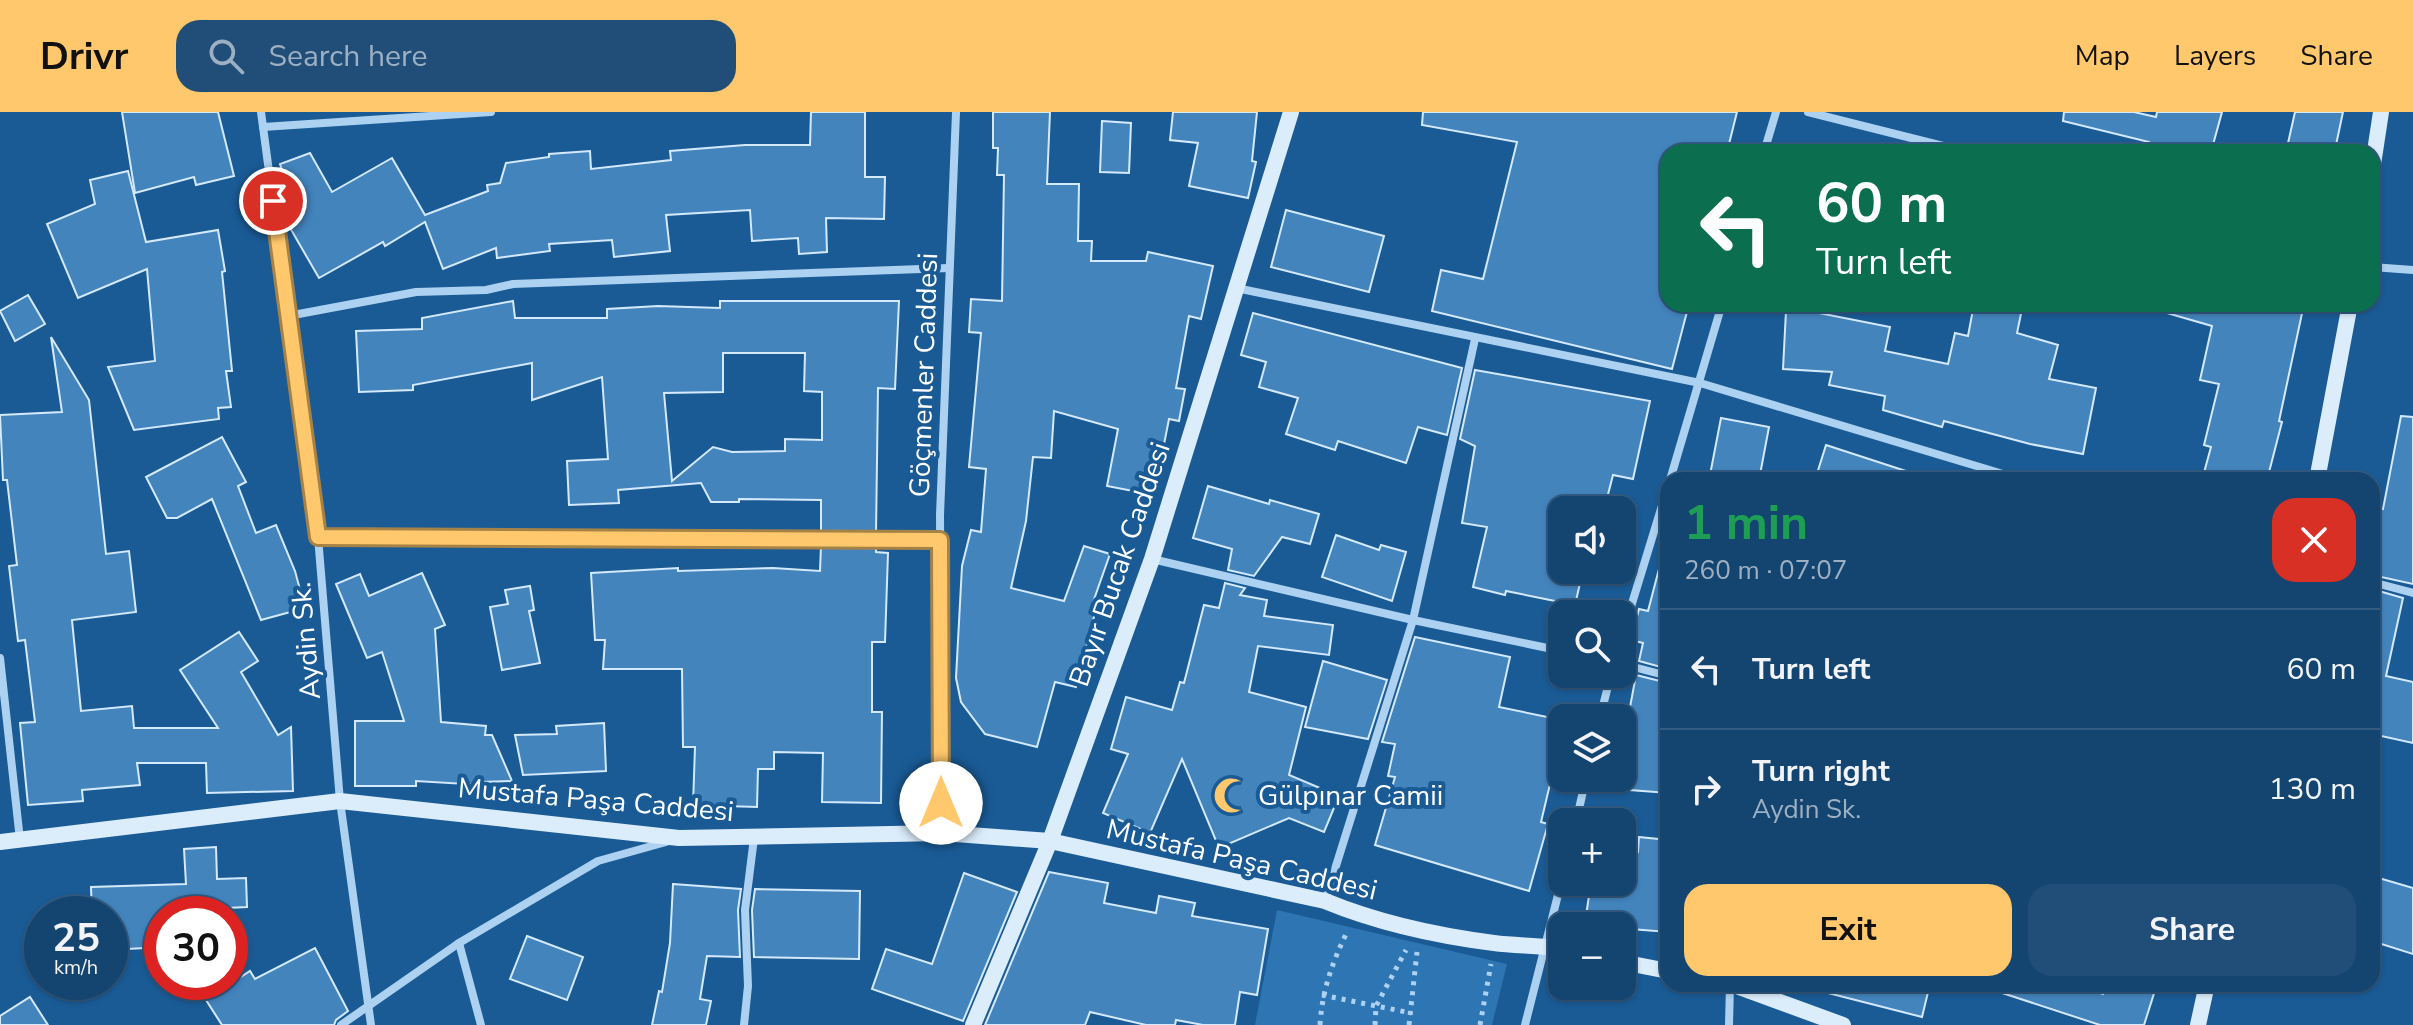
<!DOCTYPE html>
<html lang="en">
<head>
<meta charset="utf-8">
<style>
  :root { --surface:#144470; --page:#214e78; --text:#f1f3f6; --muted:#9db0c3; --line:#335c83; --accent:#ffc86c }
  body { margin:0; font-family:"Nunito Sans",sans-serif; background:var(--page); color:var(--text); height:100vh; display:flex; flex-direction:column; font-size:30px; white-space:nowrap }
  * { box-sizing:border-box; margin:0 }
  p { font-size:26px; color:var(--muted) }
  .icon { flex:none; width:44px; height:44px; fill:none; stroke:currentColor; stroke-width:2; stroke-linecap:round; stroke-linejoin:round }
  .map { position:relative; flex:1; overflow:hidden }
  .drawer { position:absolute; left:1660px; top:360px; width:720px; height:520px; display:flex; flex-direction:column; background:var(--surface); border-radius:24px; box-shadow:0 2px 6px #0004,0 0 0 2px var(--line) }
  .drawer>* { flex:none }
  .guide { position:absolute; left:1660px; top:32px; width:720px; height:168px; border-radius:24px; box-shadow:0 2px 6px #0004,0 0 0 2px var(--line); background:#0b6e4f; color:#fff; overflow:hidden }
  .tools { position:absolute; left:1548px; top:384px; display:grid; gap:16px }
  .tools a { display:grid; place-items:center; width:88px; height:88px; border-radius:16px; background:var(--surface); box-shadow:0 2px 6px #0004,0 0 0 2px var(--line); font-size:40px }
  .speed { position:absolute; left:24px; top:784px; display:flex; gap:16px; font-size:40px; font-weight:700; text-align:center }
  .speed>* { display:grid; place-content:center; width:104px; height:104px; border-radius:50%; background:var(--surface); box-shadow:0 2px 6px #0004,0 0 0 2px var(--line); line-height:1 }
  .speed small { font-size:20px; font-weight:400 }
  .speed .limit { border:12px solid #d22; background:#fff; color:#111 }
  .pin { position:absolute; display:grid; place-items:center; width:68px; height:68px; color:#fff; margin:-34px; border:4px solid #fff; border-radius:50%; box-shadow:0 2px 8px #0007 }
  .me { position:absolute; width:88px; margin:-44px; rotate:0deg; stroke-linejoin:round; filter:drop-shadow(0 0 6px #0008) }
  .turn { display:flex; align-items:center; gap:28px; height:168px; padding:0 24px; font-size:36px }
  .turn .icon { width:104px; height:104px; stroke-width:2.5 }
  .turn b { display:block; font-size:56px; line-height:68px }
  .round { display:grid; place-items:center; flex:none; width:84px; height:84px; border-radius:24px; background:var(--page) }
  .overview { display:flex; align-items:center; justify-content:space-between; height:136px; padding:0 24px }
  h1 { font-size:48px; font-weight:700; line-height:60px; color:#1e9e55 }
  .primary-button { display:flex; gap:16px; margin-top:auto; padding:16px 24px }
  .primary-button a { flex:1; height:92px; border-radius:24px; background:var(--accent); color:#111; font-size:32px; font-weight:700; line-height:92px; text-align:center }
  .primary-button a+a { background:var(--page); color:var(--text) }
  ul { padding:0; list-style:none }
  li { display:flex; align-items:center; gap:24px; height:120px; padding:0 24px; border-top:2px solid var(--line) }
  li div { flex:1 }
  li b { display:block; font-size:30px }
  li em { font-style:normal }
  header { display:flex; align-items:center; gap:48px; box-sizing:border-box; height:112px; padding:0 40px; background:var(--accent); color:#111 }
  header strong { font-size:38px }
  nav { display:flex; gap:44px; margin-inline-start:auto; font-size:28px }
  .search { width:560px; height:72px; background:var(--page); display:flex; align-items:center; gap:20px; box-sizing:border-box; padding:0 28px; border-radius:24px; color:var(--muted); font-size:30px }
  .map>svg:first-child { display:block }
  .green { fill:#2e75b4 }
  .building { fill:#4384bd; stroke:#d4e9fb; stroke-width:2; fill-rule:evenodd }
  .lines { fill:none; stroke-linecap:round; stroke-linejoin:round }
  .path { stroke:#add1f0; stroke-width:5; stroke-dasharray:4 6; stroke-linecap:butt }
  .street { stroke:#add1f0; stroke-width:8 }
  .secondary { stroke:#dbecfb; stroke-width:16 }
  .route-casing { stroke:#a68246; stroke-width:20 }
  .route { stroke:#ffc86c; stroke-width:14 }
  .labels { text-anchor:middle; stroke-width:8; stroke-linejoin:round; paint-order:stroke }
  .street-label { font-size:28px; fill:#fff; stroke:#1a5b96 }
  .poi-label { font-size:28px; fill:#fff; stroke:#1a5b96; text-anchor:start }
</style>
</head>
<body>
<header>
<strong>Drivr</strong>
<div class="search"><svg class="icon" aria-label="search" viewBox="0 0 24 24"><circle cx="10" cy="10" r="6"/><path d="M15 15l6 6"/></svg>Search here</div>
<nav><a>Map</a><a>Layers</a><a>Share</a></nav>
</header>
<div class="map">
<svg width="2413" height="913" viewBox="0 0 2413 913">
  <rect width="100%" height="100%" fill="#1a5b96"/>
  <path class="green" d="M1277,798L1507,852L1492,913H1255Z"/>
  <g class="building">
    <path d="M122,0H218L234,64L196,73L194,65L135,81Z"/>
    <path d="M811,0H865V65H885L884,107L826,106L827,140L799,142L798,126L752,129L750,98L666,103L670,139L614,145L612,128L549,132L550,139L497,146L496,136L443,157L425,110L385,134L383,130L319,166L282,102L281,96L294,95L280,52L310,41L332,80L392,46L425,103L488,79L487,73L500,71L506,51L549,45V42L590,39L591,57L671,48L670,39L745,33H810Z"/>
    <path d="M993,0H1050L1047,72H1079L1078,129H1092L1091,149H1146L1148,140L1213,154L1201,207L1189,204L1176,276L1185,277L1179,309L1169,307L1154,383L1107,374L1118,317L1054,299L1051,346L1033,345L1026,409L1011,476L1064,489L1084,434L1110,442L1091,496L1096,497L1076,575L1055,570L1037,635L985,622L961,590L956,566L962,454L971,418L981,420L986,357L969,355L981,221L969,220L971,187L1002,189L1004,63H997L998,36H993Z"/>
    <path d="M1173,0H1257L1252,49L1256,50L1248,86L1189,74L1198,31L1170,28Z"/>
    <path d="M1423,0H1737L1727,40H1668V192H1689L1672,257L1432,199L1441,158L1483,167L1517,30L1422,13Z"/>
    <path d="M2064,0H2134L2156,5L2157,0H2222L2211,40H2147L2149,30L2063,9Z"/>
    <path d="M2295,0H2343L2336,33L2332,32L2330,40H2286Z"/>
    <path d="M1102,9L1131,11L1129,61L1100,60Z"/>
    <path d="M128,59L146,130L218,118L225,159L222,160L232,259H226L231,295L218,296L219,307L134,318L108,255L155,249L147,157L78,186L47,112L95,92L90,68Z"/>
    <path d="M1286,98L1384,124L1369,180L1271,155Z"/>
    <path d="M28,183L45,212L15,229L0,199Z"/>
    <path d="M513,189L515,206H607V197L658,194L720,196V189H899L895,277L878,276L876,421L821,420V388L739,387V390H711L701,371L618,378L619,391L569,393L567,349L608,347L602,265L532,288V251L413,273V278L359,280L356,219L422,217V206ZM723,241H805L804,279L822,280V328L785,327V339L732,340L713,335L672,369L664,281L723,280Z"/>
    <path d="M1974,192H2023L2017,221L2058,233L2049,267L2096,276L2083,342L2030,332L1944,309L1942,315L1883,298L1885,284L1829,273L1832,260L1783,257L1786,199L1819,201L1890,215L1885,239L1948,252L1955,221L1968,224Z"/>
    <path d="M2161,192H2304L2279,309L2282,310L2267,368H2202L2211,335L2204,333L2219,272L2200,268L2212,214L2160,199Z"/>
    <path d="M1253,201L1462,256L1447,323L1418,315L1406,351L1338,329L1335,338L1286,322L1298,286L1259,275L1266,250L1241,243Z"/>
    <path d="M51,225L89,288L106,442L129,439L136,500L72,508L81,599L132,594L134,616H218L180,558L239,520L258,549L241,560L278,623L291,615L293,679L207,681L206,651H137L140,673L82,678L83,689L28,693L20,611L35,610L25,528L18,529L9,454L17,453L7,368H3L0,303L62,300Z"/>
    <path d="M1475,258L1650,289L1633,367L1613,363L1604,398H1562V463L1581,467L1575,493L1506,479L1505,483L1473,475L1487,415L1462,411L1475,334L1460,327Z"/>
    <path d="M2401,304L2413,305V472L2372,463V394L2383,397Z"/>
    <path d="M1721,306L1769,315L1759,368H1709Z"/>
    <path d="M222,325L246,370L238,374L256,421L276,413L295,459L305,496L261,508L212,387L177,406H167L146,365Z"/>
    <path d="M1826,333L1918,363L1917,368H1815Z"/>
    <path d="M1208,374L1269,392L1270,388L1319,402L1310,432L1282,425L1254,464L1228,458L1232,437L1193,426Z"/>
    <path d="M1336,423L1379,438L1381,433L1406,440L1392,489L1322,465Z"/>
    <path d="M821,434L876,435V440L888,441L885,530H872V600H882L881,691L822,690L823,641L774,640V657H758L757,695L693,693L695,635H683L682,557H603L605,528H595L591,461L678,456V459L773,456L820,459Z"/>
    <path d="M1660,453L1668,454V557L1639,549L1643,531L1631,528L1639,497L1648,499Z"/>
    <path d="M422,461L445,513L435,517L441,610L486,614L485,623H492L512,669L482,670V673L416,669V674H355V609H404L382,540L367,546L336,472L360,462L369,484Z"/>
    <path d="M1225,471L1245,476L1240,483L1267,488L1264,504L1333,513L1329,543L1258,534L1249,580L1306,595L1289,663L1339,684L1324,720L1289,706L1219,736L1182,647L1150,721L1103,701L1128,642L1111,637L1126,585L1172,598L1180,570L1184,571L1204,493L1219,496Z"/>
    <path d="M530,474L534,498L529,499L540,551L502,558L490,495L508,492L505,478Z"/>
    <path d="M2372,477L2403,486L2386,564L2413,570V631L2372,622Z"/>
    <path d="M1415,525L1510,545L1499,595L1562,608V648L1556,647L1541,710L1548,712L1529,779L1375,733L1395,665L1388,664L1395,632L1382,630Z"/>
    <path d="M1323,549L1387,568L1368,627L1305,615Z"/>
    <path d="M1636,563L1668,571V681L1630,678L1634,624L1625,622Z"/>
    <path d="M604,611L606,659L523,663L515,623L557,622L556,614Z"/>
    <path d="M1639,725L1668,728V820L1631,817L1632,810L1586,804L1591,770H1622V738L1638,740Z"/>
    <path d="M216,735L217,767L246,766L247,795L183,798V802H162V835L110,838V802H92L91,775L186,772L184,737Z"/>
    <path d="M1049,760L1108,771L1104,791L1156,801L1159,784L1195,791L1192,804L1268,817L1257,883L1240,880L1235,913H1203L1176,908L1175,913H1146L1090,900L1085,913H985Z"/>
    <path d="M964,761L1017,780L963,909L872,877L886,837L932,852Z"/>
    <path d="M2372,764L2413,776V842L2372,829Z"/>
    <path d="M673,772L741,777L738,798L740,845L707,844L700,887L711,889L706,913H652L659,879L662,880L670,831Z"/>
    <path d="M755,777L860,779L859,847L754,845L752,798Z"/>
    <path d="M527,824L583,845L567,888L510,867Z"/>
    <path d="M315,836L348,899L336,908L334,913H222L206,888L250,859L255,867Z"/>
    <path d="M1829,872H1930L1922,905L1828,881Z"/>
    <path d="M1991,872H2074L2103,882L2106,872H2157L2144,913H2100L1990,877Z"/>
    <path d="M30,885L48,913H0V904Z"/>
  </g>
  <g class="lines">
    <g class="path">
      <path d="M1322,883L1411,901"/>
      <path d="M1320,913C1322,879 1332,851 1347,820"/>
      <path d="M1375,913L1376,894L1406,838"/>
      <path d="M1409,913L1417,840"/>
      <path d="M1480,913L1491,852"/>
    </g>
    <g class="street">
      <path d="M261,0L318,425L340,689L371,913"/>
      <path d="M1808,0L1967,40"/>
      <path d="M263,15L491,0"/>
      <path d="M1764,40L1776,0"/>
      <path d="M2372,155L2413,158"/>
      <path d="M1236,176L1700,271L2023,368"/>
      <path d="M288,204L416,180L486,178L513,172L949,156"/>
      <path d="M1670,368L1722,192"/>
      <path d="M318,425L940,428"/>
      <path d="M1152,447L1413,508L1562,539"/>
      <path d="M2372,470L2413,481"/>
      <path d="M1622,524L1668,374"/>
      <path d="M0,546L20,728"/>
      <path d="M1622,552L1668,564"/>
      <path d="M1600,606L1611,562"/>
      <path d="M1576,710L1586,666"/>
      <path d="M942,721L940,403L956,0"/>
      <path d="M1325,789L1413,508L1475,227"/>
      <path d="M459,831L481,913"/>
      <path d="M341,913L459,831L598,749L666,730"/>
      <path d="M744,913L748,874L745,798L754,726"/>
      <path d="M1525,913L1562,767"/>
      <path d="M1729,913L1730,873"/>
    </g>
    <g class="secondary">
      <path d="M2372,59L2381,0"/>
      <path d="M2317,368L2350,192"/>
      <path d="M0,730L340,689L679,726L942,721L1050,729L1325,789C1376,810 1439,824 1494,831C1517,834 1539,833 1562,837"/>
      <path d="M1622,850L1668,859"/>
      <path d="M1731,872L1843,913"/>
      <path d="M973,913L1050,729L1152,447L1291,0"/>
      <path d="M2198,913L2207,872"/>
    </g>
  </g>
  <g class="lines">
    <defs>
      <path id="route" d="M273,89L318,425L940,428L941,691"/>
    </defs>
    <use href="#route" class="route-casing"/>
    <use href="#route" class="route"/>
  </g>
  <defs>
    <symbol id="mosque-bare" viewBox="-9 -9 18 18"><path d="M3.5-4.9A6 6 0 1 0 3.5 4.9A5 5 0 1 1 3.5-4.9Z" fill="#ffc86c" stroke="#1a5b96" stroke-width="2.5" paint-order="stroke"/></symbol>
  </defs>
  <g fill-rule="evenodd">
    <use href="#mosque-bare" x="1206" y="658" width="51" height="51"/>
  </g>
  <g class="labels">
    <g class="street-label">
      <text transform="translate(923 263) rotate(-88)" y="10">Göçmenler Caddesi</text>
      <text transform="translate(1119 452) rotate(-71)" y="10">Bayır Bucak Caddesi</text>
      <text transform="translate(305 529) rotate(-95)" y="10">Aydin Sk.</text>
      <text transform="translate(596 687) rotate(5)" y="10">Mustafa Paşa Caddesi</text>
      <text transform="translate(1242 747) rotate(13)" y="10">Mustafa Paşa Caddesi</text>
    </g>
    <g class="poi-label">
      <text x="1258" y="693">Gülpınar Camii</text>
    </g>
  </g>
</svg>
<div class="tools">
<a><svg class="icon" aria-label="sound" viewBox="0 0 24 24"><path d="M4 9h4l5-4v14l-5-4H4zM17 9q2 3 0 6"/></svg></a>
<a><svg class="icon" aria-label="search" viewBox="0 0 24 24"><circle cx="10" cy="10" r="6"/><path d="M15 15l6 6"/></svg></a>
<a><svg class="icon" aria-label="layers" viewBox="0 0 24 24"><path d="M12 4l9 5-9 5-9-5zM3 14l9 5 9-5"/></svg></a>
<a>+</a>
<a>−</a>
</div>
<div class="speed"><div>25<small>km/h</small></div><div class="limit">30</div></div>
<div class="pin" style="left:273px;top:89px;background:#d93025"><svg class="icon" aria-label="arrive" viewBox="0 0 24 24"><path d="M6 21V4h12l-3 4 3 4H6"/></svg></div>
<svg class="me" style="left:941px;top:691px" viewBox="-20 -20 40 40"><circle r="19" fill="#fff"/><path d="M0-13L10 11 0 6-10 11z" fill="#ffc86c"/></svg>
<div class="guide">
<div class="turn"><svg class="icon" aria-label="left" viewBox="0 0 24 24"><path d="M17 20v-9H6M10 6l-5 5 5 5"/></svg><div><b>60 m</b>Turn left</div></div>
</div>
<section class="drawer">
<div class="overview"><div><h1>1 min</h1><p>260 m · 07:07</p></div><a class="round" style="background:#d93025;color:#fff"><svg class="icon" aria-label="close" viewBox="0 0 24 24"><path d="M6 6l12 12M18 6L6 18"/></svg></a></div>
<ul>
<li><svg class="icon" aria-label="left" viewBox="0 0 24 24"><path d="M17 20v-9H6M10 6l-5 5 5 5"/></svg><div><b>Turn left</b></div><em>60 m</em></li>
<li><svg class="icon" aria-label="right" viewBox="0 0 24 24"><path d="M7 20v-9h11M14 6l5 5-5 5"/></svg><div><b>Turn right</b><p>Aydin Sk.</p></div><em>130 m</em></li>
</ul>
<div class="primary-button"><a>Exit</a><a>Share</a></div>
</section>
</div>
</body>
</html>
